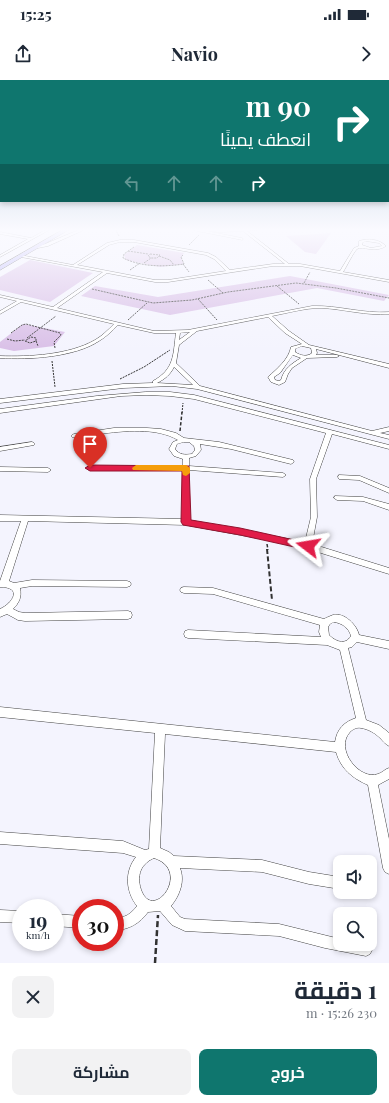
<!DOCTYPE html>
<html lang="ar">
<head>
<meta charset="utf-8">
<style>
  :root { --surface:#fff; --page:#f2f2f3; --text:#1f2937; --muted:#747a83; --accent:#0f766e }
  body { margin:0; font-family:"Playfair Display",Cairo,serif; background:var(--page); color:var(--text); direction:rtl; height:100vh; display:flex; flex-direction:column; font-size:15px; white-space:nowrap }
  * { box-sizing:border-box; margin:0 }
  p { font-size:13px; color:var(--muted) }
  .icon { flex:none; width:22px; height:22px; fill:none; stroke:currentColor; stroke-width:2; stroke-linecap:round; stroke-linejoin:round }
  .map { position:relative; height:883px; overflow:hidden; direction:ltr }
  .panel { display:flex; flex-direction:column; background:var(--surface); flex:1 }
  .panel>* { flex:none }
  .top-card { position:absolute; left:0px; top:0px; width:389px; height:122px; box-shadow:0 2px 6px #0003; direction:rtl; background:#0f766e; color:#fff; overflow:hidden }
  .tools { position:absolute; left:333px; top:775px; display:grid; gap:8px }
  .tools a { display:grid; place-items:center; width:44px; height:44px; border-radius:8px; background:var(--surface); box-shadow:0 2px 6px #0003; font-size:20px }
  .speed { position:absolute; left:12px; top:819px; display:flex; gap:8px; font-size:20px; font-weight:700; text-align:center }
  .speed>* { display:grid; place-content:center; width:52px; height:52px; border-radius:50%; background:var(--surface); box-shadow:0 2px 6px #0003; line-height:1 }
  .speed small { font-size:10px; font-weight:400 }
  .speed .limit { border:6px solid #d22; background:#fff; color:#111 }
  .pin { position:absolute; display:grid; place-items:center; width:34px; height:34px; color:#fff; margin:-41px -17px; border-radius:50% 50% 50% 0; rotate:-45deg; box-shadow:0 0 4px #0007 }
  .pin .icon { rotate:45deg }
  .me { position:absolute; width:44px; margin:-22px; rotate:284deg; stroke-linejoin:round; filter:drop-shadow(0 0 3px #0008) }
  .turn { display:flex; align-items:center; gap:14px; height:84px; padding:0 12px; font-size:18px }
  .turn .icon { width:52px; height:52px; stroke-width:2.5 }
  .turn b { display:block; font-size:28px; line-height:34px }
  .lanes { display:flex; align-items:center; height:38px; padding:0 12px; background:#0003; justify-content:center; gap:20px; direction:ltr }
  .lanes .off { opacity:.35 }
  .round { display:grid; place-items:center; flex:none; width:42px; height:42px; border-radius:8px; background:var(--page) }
  .head { display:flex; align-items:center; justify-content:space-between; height:68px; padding:0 12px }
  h1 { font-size:24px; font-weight:700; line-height:30px }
  .cta { display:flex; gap:8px; margin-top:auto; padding:8px 12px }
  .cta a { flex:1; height:46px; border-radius:8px; background:var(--accent); color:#fff; font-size:16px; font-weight:700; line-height:46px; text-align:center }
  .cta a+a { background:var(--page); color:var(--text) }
  .status { display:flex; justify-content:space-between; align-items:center; height:28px; padding:0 20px; background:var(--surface); direction:ltr }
  .status svg { height:11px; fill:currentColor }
  header { display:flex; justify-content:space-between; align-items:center; height:52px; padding:0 12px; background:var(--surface); font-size:18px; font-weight:700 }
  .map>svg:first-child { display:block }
  .green { fill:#d9bfe7 }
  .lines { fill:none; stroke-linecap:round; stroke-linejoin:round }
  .lane-casing { stroke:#434343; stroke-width:2.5 }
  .street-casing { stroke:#434343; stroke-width:1 }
  .secondary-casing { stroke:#323232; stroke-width:1 }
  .path-far3 { stroke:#323232; stroke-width:1; stroke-dasharray:2 1; stroke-linecap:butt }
  .path-far2 { stroke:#323232; stroke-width:1.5; stroke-dasharray:3.5 2; stroke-linecap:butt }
  .path-far1 { stroke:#323232; stroke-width:2; stroke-dasharray:5 2.5; stroke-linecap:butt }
  .path { stroke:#323232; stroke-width:2.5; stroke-dasharray:6 3; stroke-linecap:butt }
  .lane { stroke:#fff; stroke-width:2 }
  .street { fill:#fff; fill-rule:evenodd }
  .secondary { fill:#b8b3fa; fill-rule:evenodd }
  .route { fill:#e11d48; stroke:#92132f }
  .slow { fill:#f59e0b }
</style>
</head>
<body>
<div class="status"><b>15:25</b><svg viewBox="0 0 49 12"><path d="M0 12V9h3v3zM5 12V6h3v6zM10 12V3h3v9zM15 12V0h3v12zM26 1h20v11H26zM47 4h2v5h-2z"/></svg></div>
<header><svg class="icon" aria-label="forward" viewBox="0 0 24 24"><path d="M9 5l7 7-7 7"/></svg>Navio<svg class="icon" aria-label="share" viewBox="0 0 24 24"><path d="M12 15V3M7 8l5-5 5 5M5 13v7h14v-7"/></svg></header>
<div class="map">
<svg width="389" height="883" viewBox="0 0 389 883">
  <rect width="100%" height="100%" fill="#f4f4fe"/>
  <g class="green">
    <path d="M331,153L316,174L305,172L286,156Z"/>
    <path d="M137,165L184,173L181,178L184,184L160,187L126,180L124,175Z"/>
    <path d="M30,180L93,193L50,222L0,210V197Z"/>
    <path d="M290,196L389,215L384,221L317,208L170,235L81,216L95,206L158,217Z"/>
    <path d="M23,244L65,252L54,266L14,271L0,268V262Z"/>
  </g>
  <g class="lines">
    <defs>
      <path id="lane" d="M197,150L242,159"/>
      <g id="street">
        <path d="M47,149H51L0,177V175L28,159L0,154V152L31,158Z"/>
        <path d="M81,149H86L48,166L33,169L31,168L45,164Z"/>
        <path d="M187,149H263L247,151L289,184H300L340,191L354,168L359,166V161C368,158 379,159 386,166C374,174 363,165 357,169C353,173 347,186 343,192L389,200V202L300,186H273L168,202H155L107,193L57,228L154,251L188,250L312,226C338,225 363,234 389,232V234C366,236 344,229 321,228C305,228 288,233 272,236L289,251L309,265L389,284V288L316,269L317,273L316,275H337L339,276L337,277L307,278L292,288L288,294L285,302L279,305L271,302L268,297C277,289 289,279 291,267L302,264L285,253L268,237L197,251L179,265L176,283L200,306L372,351L389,347V351L380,353L389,355V359L197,309L172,306L123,308L0,323V319L123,304L153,303V301C175,289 173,274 176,253H154L118,245C112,251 106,257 99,261C75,277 29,280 0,278V276C29,277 69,275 95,260C102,256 108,250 114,244L21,222L0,234V231L17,221L0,217V215L53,227L103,192L21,177L20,175L73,185L107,163L120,160H134L208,173L216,177L230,190L273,184H285L243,151L220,152ZM366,161L379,163L382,166L371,168L362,165V163ZM120,162H134L206,175L214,179L226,191L168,200H155L77,185L109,165ZM188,252H190L179,260L180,253ZM302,266L311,268L312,273C307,277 301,276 295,272V269ZM293,275L301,278C291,284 284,289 281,300L279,301L275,300L274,297L280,293ZM174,287L193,305L157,303C165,299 170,295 174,287Z"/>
        <path d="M146,312H170L194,315L389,365V369L332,354L316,399L317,437L312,464L389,488V494L308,469L267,460L186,445L28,441L9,501L14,503L32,500L127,501L130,502L131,504L130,506L127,507L32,506L20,508C22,517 19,523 13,529L19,532L25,533L128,531L131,532L132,535L131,538L128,539L25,541L18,540L7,534L0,537V529C13,523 23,507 0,507V501L21,441H0V435L183,439V390H89L86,388L89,386H183V379L174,376L169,369L173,362L178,360C156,347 124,351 99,354C91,355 80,358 72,357V355L74,354L114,348H147L161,349L176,353L184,358L219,362L293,380L294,382L291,384L231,369L200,364L201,370L196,376L189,378V386L283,393L286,395L283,397L189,390V440L305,462L311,437L310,399L326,353L194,319L170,316L146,315L121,316L0,333V329L97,316ZM184,362H189L194,366L195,370L192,374C185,375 179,375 175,369L177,364Z"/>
        <path d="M32,362L34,363L35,364L34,365L0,371V367Z"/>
        <path d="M0,387L48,388L51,390L48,392L0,391Z"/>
        <path d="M339,395L360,396L389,408V413L359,400L339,399L338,397Z"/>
        <path d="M335,416L363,417L389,424V430L363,421L337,420L334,418Z"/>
        <path d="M184,507L213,508L324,539C326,538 330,536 333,535C344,532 357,545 359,555L389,561V569L357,562L352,567L348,568L366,640L379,645L388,652L389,653V666C385,664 383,661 380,658C375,653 368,649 361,648C357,647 353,649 350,652C334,669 360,701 378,694C382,693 385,689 389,688V699L378,705L389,759V794L385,792L383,788L368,705C352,698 341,689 336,672L165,654L160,768L169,772L174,776L262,780L309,792L340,797V809L309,804L262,792L180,788C185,801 180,815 171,826L180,837L185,839L279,844L340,859V864H367L370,866L372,870L370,874L366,876L325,868L279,856L185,851L172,845L160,831L148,832C140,843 129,850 115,850V838C125,838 131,834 137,826C126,812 124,792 136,777L123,773L0,764V752L123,761L145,770L149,769L155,653L0,637V627L335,662C337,649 344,642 356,638L340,570L327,565L188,558L185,557L184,554L185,551L188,550L321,557L319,552L320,545L213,514L184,513L181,512L180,510L181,508ZM334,542C342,543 349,548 351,556C345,566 335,561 329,555L328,547L330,544ZM154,778C192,790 155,841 142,812C139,805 138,797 141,790C143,785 149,780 154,778Z"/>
        <path d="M0,830L21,831V843L0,842Z"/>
        <path d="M55,834L81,836V848L55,846Z"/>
      </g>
      <path id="secondary" d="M64,149H70L0,190V186Z"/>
    </defs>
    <use href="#lane" class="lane-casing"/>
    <use href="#street" class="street-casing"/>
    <use href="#secondary" class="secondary-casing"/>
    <g class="path-far3">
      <path d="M115,149L119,156"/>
      <path d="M189,165L199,155"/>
      <path d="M134,167L124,174L123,178C142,187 163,187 184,184L181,177L183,175"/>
      <path d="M128,171L148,174"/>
      <path d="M150,174L160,175L157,178H151L148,176Z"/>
      <path d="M159,176L170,180L174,185"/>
      <path d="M144,183L151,178"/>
      <path d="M183,184L189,192"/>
      <path d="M130,190L140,183"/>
      <path d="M208,200L223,213"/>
      <path d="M304,203L310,192"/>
      <path d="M277,206L299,224"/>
      <path d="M92,209L153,223L192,220L228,212L296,203L336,208L389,218"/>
      <path d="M198,219L217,240"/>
      <path d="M128,240L147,223"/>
      <path d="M11,253L22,245L26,244L60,253L61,255L54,262L55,268"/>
      <path d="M31,257L36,258V261L30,263L25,261Z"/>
      <path d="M27,258L56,236"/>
      <path d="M7,259L15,261L25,260"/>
      <path d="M36,261L38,266"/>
      <path d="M52,281L55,307"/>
      <path d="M120,299L144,287L170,270"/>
      <path d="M182,333L183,323"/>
    </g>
    <g class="path-far2">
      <path d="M180,351L182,332"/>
      <path d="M267,464L268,470"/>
    </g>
    <path class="path-far1" d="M267,469L272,520"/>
    <path class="path" d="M155,883L158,835"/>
    <use href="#lane" class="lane"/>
    <use href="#street" class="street"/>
    <use href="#secondary" class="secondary"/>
  </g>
  <linearGradient id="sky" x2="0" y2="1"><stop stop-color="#acc3d6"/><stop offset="0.55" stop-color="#fafaff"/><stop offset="1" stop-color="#fafaff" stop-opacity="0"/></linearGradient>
  <rect width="389" height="273" fill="url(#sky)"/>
  <path class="route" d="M90,385L189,386L191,440L240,448L308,463L311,464L313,466L311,469L308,470L240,455L183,445L181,442L182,391H90L85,388Z"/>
  <path class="slow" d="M136,385H186L190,388V393L186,396L183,395L182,391L133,390L132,388Z"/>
</svg>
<div class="tools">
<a><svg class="icon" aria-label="sound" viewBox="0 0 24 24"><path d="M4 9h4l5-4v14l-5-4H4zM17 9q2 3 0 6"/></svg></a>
<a><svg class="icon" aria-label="search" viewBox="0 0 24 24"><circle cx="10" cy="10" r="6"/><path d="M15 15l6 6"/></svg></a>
</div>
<div class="speed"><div>19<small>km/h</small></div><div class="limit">30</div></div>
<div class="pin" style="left:90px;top:388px;background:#d93025"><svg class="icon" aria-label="arrive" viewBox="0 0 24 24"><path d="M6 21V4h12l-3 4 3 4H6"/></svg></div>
<svg class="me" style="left:308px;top:466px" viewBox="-20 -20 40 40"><path d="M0-17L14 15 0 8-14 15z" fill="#e11d48" stroke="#fff" stroke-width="4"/></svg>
<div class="top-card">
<div class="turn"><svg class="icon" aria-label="right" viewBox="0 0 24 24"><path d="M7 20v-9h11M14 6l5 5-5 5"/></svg><div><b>90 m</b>انعطف يمينًا</div></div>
<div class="lanes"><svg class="icon off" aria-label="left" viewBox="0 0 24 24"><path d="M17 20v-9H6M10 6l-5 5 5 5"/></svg><svg class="icon off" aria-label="ahead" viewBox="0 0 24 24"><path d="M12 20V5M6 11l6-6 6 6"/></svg><svg class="icon off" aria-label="ahead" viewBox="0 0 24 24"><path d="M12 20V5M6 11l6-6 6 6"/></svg><svg class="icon" aria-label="right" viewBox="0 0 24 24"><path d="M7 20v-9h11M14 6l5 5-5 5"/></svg></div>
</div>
</div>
<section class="panel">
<div class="head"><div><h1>1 دقيقة</h1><p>230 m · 15:26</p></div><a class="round"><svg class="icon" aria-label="close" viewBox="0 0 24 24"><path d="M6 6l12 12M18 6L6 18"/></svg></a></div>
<div class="cta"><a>خروج</a><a>مشاركة</a></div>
</section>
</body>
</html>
